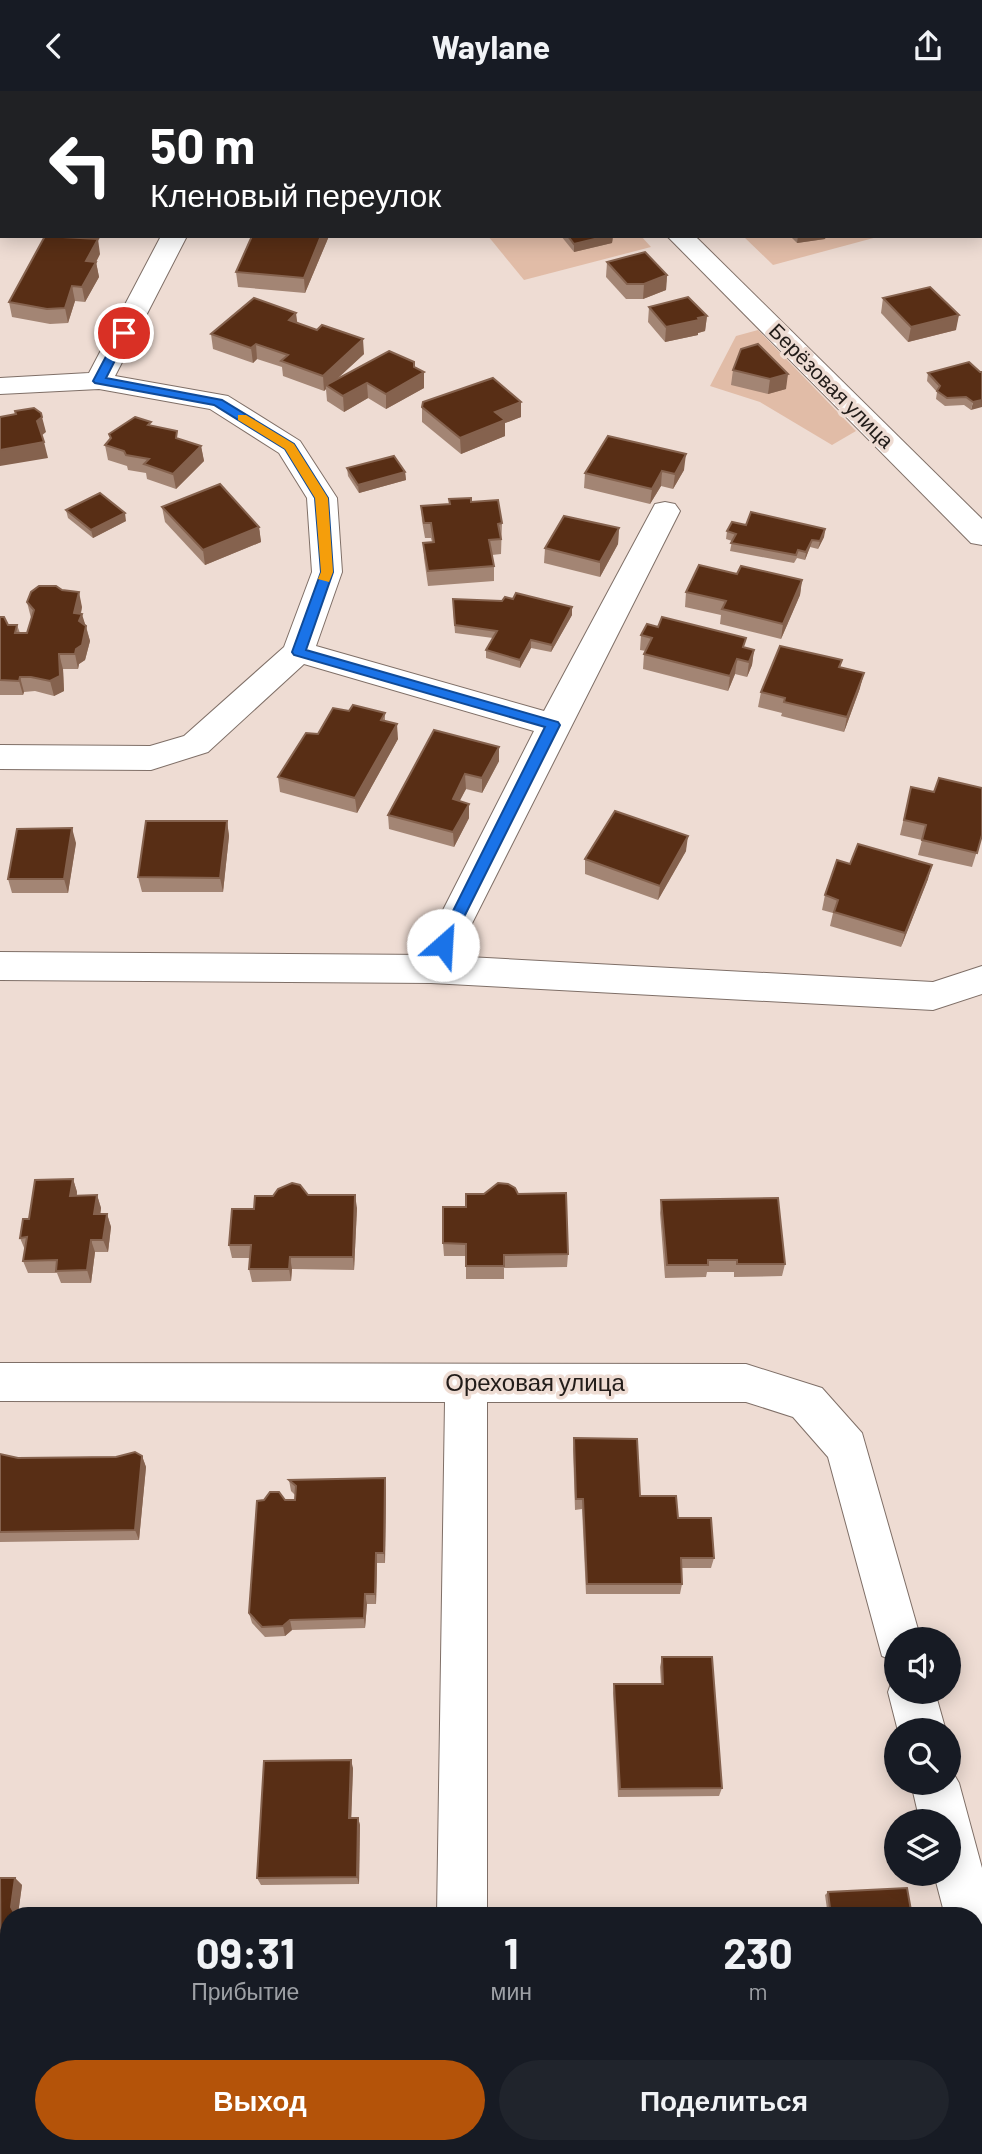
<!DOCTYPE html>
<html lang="ru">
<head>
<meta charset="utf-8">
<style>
  :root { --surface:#171b24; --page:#20242c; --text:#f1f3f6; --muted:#9ea1a6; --accent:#b45309 }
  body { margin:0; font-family:Barlow,sans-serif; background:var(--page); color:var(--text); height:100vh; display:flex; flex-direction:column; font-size:26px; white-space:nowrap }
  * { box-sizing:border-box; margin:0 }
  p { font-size:23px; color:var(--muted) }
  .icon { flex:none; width:38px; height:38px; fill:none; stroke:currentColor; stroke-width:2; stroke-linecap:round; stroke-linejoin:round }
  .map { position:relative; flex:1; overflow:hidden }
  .details { position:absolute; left:0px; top:1816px; width:984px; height:247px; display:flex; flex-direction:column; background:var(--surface); border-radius:28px 28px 0 0; box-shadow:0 4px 18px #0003 }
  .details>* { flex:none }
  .banner { position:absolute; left:0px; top:0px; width:984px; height:147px; box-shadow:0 4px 18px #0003; background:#202124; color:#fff; overflow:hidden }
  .controls { position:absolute; left:884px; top:1536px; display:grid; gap:14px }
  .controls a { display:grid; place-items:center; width:77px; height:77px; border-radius:50%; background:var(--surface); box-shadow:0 4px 18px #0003; font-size:35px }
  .pin { position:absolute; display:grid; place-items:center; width:60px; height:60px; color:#fff; margin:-30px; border:4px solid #fff; border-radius:50%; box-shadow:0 2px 7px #0007 }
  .me { position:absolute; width:77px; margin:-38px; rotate:26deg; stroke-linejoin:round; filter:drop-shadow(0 0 5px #0008) }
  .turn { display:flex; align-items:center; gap:24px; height:147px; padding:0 35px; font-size:32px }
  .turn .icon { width:91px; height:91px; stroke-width:2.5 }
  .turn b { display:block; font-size:49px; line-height:60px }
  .eta { display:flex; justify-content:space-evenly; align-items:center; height:119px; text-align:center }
  .eta b { font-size:42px; font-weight:700; line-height:49px }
  .cta { display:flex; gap:14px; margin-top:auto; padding:14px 35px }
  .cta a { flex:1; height:80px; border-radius:42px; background:var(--accent); color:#fff; font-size:28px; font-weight:700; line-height:80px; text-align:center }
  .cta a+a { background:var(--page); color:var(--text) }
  header { display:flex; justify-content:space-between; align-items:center; height:91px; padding:0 35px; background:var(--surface); font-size:32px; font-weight:700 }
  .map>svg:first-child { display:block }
  .green { fill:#e1bca7 }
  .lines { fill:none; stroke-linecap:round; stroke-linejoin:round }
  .street-casing { stroke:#7f6f67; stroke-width:2 }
  .secondary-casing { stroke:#7f6f67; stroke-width:2 }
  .street { fill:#fff; fill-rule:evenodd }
  .secondary { fill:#fff; fill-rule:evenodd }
  .wall { fill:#a38574 }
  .shaded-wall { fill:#85624e }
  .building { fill:#582e15; stroke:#85624e; stroke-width:2 }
  .route { fill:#1a73e8; stroke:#114b97; stroke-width:2 }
  .slow { fill:#f59e0b }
  .labels { text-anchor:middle; stroke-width:7; stroke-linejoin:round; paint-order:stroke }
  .far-street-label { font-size:21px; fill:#221c19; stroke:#eedcd3 }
  .street-label { font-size:24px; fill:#221c19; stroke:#eedcd3 }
</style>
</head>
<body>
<header><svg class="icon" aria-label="back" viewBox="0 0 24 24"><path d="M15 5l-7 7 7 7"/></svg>Waylane<svg class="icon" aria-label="share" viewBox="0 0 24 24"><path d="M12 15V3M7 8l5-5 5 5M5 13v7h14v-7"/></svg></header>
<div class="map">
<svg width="982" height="2063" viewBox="0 0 982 2063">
  <rect width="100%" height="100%" fill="#eedcd3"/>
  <g class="green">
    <path d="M488,145H641L651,156L524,189Z"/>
    <path d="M743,145H881L773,174Z"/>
    <path d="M758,239L856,340L832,354L760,311L710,295L736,245Z"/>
  </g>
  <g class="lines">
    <defs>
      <g id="street">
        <rect x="914" y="0" width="24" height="2"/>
        <path d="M161,145H187L115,285L228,305L300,350L337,407L342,481L316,555L544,620L655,413L665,411L675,413L680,420L444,888L431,892L418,888L413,878L534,640L304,573L208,661L151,679L0,678V654L150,655L184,645L284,556L312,481L307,407L279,362L210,318L99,298L0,303V287L89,282Z"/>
        <path d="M667,145H695L982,428V454L971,452Z"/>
        <path d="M0,1272L746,1273L822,1297L862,1342L921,1549H896V1571L882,1565L828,1366L793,1326L746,1311H487V1825H437L445,1311L0,1310Z"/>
        <path d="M894,1584L896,1601H935L946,1640H898L888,1601Z"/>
        <path d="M948,1673L959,1692L982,1777V1895L975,1892V1825H945L934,1783H948V1731H920L911,1692H948Z"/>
        <rect x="433" y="2054" width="54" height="9"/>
      </g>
      <path id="secondary" d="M0,861L431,864L933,891L982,875V903L933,919L431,892L0,889Z"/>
    </defs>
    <use href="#street" class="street-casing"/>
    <use href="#secondary" class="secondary-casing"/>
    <use href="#street" class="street"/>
    <use href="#secondary" class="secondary"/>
  </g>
  <g class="wall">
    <path d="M461,0H533V2H462Z"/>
    <rect x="799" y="0" width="56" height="2"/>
    <path d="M0,9H2V28L0,26Z"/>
    <path d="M329,145L305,202L238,196L236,181Z"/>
    <path d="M561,145H613L612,152L574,161Z"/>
    <path d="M790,145H826L825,148L797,152Z"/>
    <path d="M100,163L96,171L99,186L85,211L75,210L68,232L50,233L12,226L9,211Z"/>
    <path d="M607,171L667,184L666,199L643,208H626L606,186Z"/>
    <path d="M883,207L956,239L908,251L881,222Z"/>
    <path d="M649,216L707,225L705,240L698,242V244L665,251L648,231Z"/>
    <path d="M297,231L364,263L336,289L414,276L424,297L386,318L368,307L344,321L327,310L326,298L324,300L283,285L282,276L257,268L253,272L213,258L211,243Z"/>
    <path d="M741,258L786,298L768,303L731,294L733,279Z"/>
    <path d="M980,281L971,319L964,314L945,315L936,308L937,301L927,290L928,282Z"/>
    <path d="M521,311V326L505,332V345L461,363L422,331V316Z"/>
    <path d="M151,335L179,348L201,355L204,370L176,398L147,388L146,382L128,379L127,375L108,369L105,354L110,348L109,343Z"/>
    <path d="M347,377L405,381L406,389L359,402L348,385Z"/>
    <path d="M684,379L673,398L661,395L650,413L584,397L585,382Z"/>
    <path d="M449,408L471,411L502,432L501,463L492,464L494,475V490L428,495L424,467L423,452L432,451L431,447H425L422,430L421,415L449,413Z"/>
    <path d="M162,416L259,436L261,451L205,474L165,431Z"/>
    <path d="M66,419L126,430L93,447L68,427Z"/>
    <path d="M746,434L825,438L824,446L818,458L810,456L805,469L797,467L794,472L730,460L732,450L726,448L727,440Z"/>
    <path d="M619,437L618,453L600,486L544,472L545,457Z"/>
    <path d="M737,483L802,489L800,504L781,548L720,533L721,524L685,516L686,501Z"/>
    <path d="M27,511L82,516L81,523L85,533L86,535L90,550L85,569L79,573L78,578H63L64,600L54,605L35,600L24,601L23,604H0V526L8,534H17L20,542H27L31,527Z"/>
    <path d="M453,516L572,524L551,561L531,557L520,577L486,567V559L493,547L455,542Z"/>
    <path d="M641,544L745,557L754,559L752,574L747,586L735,583L728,600L643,578L644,563L646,560L640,559Z"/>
    <path d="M842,569L840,577L860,597L844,641L781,625L782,622L758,616L761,601Z"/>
    <path d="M349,620L385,622V630L398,648L357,722L280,701L278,686L318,643Z"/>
    <path d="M499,656V670L482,702L466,698L459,710L469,727L454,756L389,738L388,724Z"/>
    <path d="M911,696L982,744L972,776L918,764L922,749L900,744Z"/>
    <path d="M227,730L229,745L223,801H142L138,786Z"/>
    <path d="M76,752L68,802H12L8,788Z"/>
    <path d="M686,760L658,809L585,783V768Z"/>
    <path d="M850,773L928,788L901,856L830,835L833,822L822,819L825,804Z"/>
    <path d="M73,1088L77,1101V1104H97L101,1117L100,1123H107L111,1136L108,1161H95L91,1192H61L57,1182H28L23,1170L25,1159L20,1147L29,1128Z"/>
    <path d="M518,1103L568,1163L567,1176L504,1177V1188H466V1165H444L443,1152Z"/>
    <path d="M308,1104L357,1117L354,1179L292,1178L291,1190L252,1191L249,1178L250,1167H232L229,1154L254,1118Z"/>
    <path d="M661,1109L785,1173L782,1185L734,1186V1181H707L706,1186L665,1187L660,1122Z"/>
    <path d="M574,1347L640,1405L678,1427L714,1467L711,1477H681L682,1493L680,1503H586L582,1418L575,1419L573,1358Z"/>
    <path d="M0,1363L18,1367L142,1365L146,1376L139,1449L0,1451Z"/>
    <path d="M385,1387L386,1398L385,1472H377L376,1513H367L365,1537L292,1539L285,1545L265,1546L252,1532L249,1522L285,1409H295V1404L291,1400L289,1389Z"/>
    <path d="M662,1566L722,1697L719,1705L618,1706L613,1602L614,1593H661L660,1576Z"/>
    <path d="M353,1677L351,1727H358L360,1734L359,1793L261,1794L257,1787Z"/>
    <path d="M0,1787H15L22,1794L18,1823L9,1825L7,1903H0Z"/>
    <path d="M828,1801L912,1825H828L825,1804Z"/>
  </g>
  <g class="shaded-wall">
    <path d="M94,0H125L126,1L87,2Z"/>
    <path d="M0,57L2,63V72L0,73Z"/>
    <path d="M321,145H329L305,202L304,187Z"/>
    <path d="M607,145H613L612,152L574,161V153Z"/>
    <path d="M798,145H826L825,148L797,152Z"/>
    <path d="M98,148L100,163L96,171L99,186L85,211L82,196L86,170Z"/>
    <path d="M667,184L666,199L643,208L644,193Z"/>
    <path d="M72,195L75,210L68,232L65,217Z"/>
    <path d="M296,222L298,237L289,229Z"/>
    <path d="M959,224L956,239L908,251L911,236Z"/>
    <path d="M707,225L705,240L698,242V244L665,251L666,236Z"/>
    <path d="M363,248L364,263L328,296L326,294V298L324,300L323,285Z"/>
    <path d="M256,253L257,268L253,272L251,257Z"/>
    <path d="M424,281V297L386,318V303Z"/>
    <path d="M788,283L786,298L768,303L770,288Z"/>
    <path d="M367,292L368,307L344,321L343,305Z"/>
    <path d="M982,309V316L971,319L973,311Z"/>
    <path d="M521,311V326L505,332V345L461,363L460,347L495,321Z"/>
    <path d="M42,326L46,341L41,345L37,330Z"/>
    <path d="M44,351L48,367L0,375V359Z"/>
    <path d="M201,355L204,370L176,398L173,383Z"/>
    <path d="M686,363L684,379L673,398L675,383Z"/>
    <path d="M662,380L661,395L650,413L652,398Z"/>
    <path d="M405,381L406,389L359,402L358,394Z"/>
    <path d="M125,422L126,430L93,447L91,439Z"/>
    <path d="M259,436L261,451L205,474L203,459Z"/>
    <path d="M619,437L618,453L600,486V471Z"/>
    <path d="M825,438L824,446L818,458L820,450Z"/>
    <path d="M812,449L810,456L805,469L806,461Z"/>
    <path d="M802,489L800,504L781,548L783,533Z"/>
    <path d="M79,501L82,516L77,537L74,522Z"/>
    <path d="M572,516V524L551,561L552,554Z"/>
    <path d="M82,523L90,550L85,569L79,573L78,578L75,563L79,530Z"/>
    <path d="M531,549V557L520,577V569Z"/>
    <path d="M754,559L752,574L747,586L749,571Z"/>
    <path d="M59,563L63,578L64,600L54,605L50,590Z"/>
    <path d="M737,568L735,583L728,600L730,585Z"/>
    <path d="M864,582L860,597L844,641L847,626Z"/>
    <path d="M20,586L24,601L23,604L19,590Z"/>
    <path d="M397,633L398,648L357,722L355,707Z"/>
    <path d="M499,656V670L482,702V687Z"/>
    <path d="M465,683L466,698L453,723V708Z"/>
    <path d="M469,713V727L454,756L453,741Z"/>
    <path d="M227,730L229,745L223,801L220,787Z"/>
    <path d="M72,737L76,752L68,802L64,788Z"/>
    <path d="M688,745L686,760L658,809L660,795Z"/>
    <path d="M932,774L928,788L901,856L905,842Z"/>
    <path d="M73,1088L77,1101L75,1118L70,1105Z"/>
    <path d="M97,1104L101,1117L99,1136L94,1123Z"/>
    <path d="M355,1104L357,1117L354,1179L353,1166Z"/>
    <path d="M107,1123L111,1136L108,1161L103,1149Z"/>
    <path d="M91,1149L95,1161L91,1192L87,1179Z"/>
    <path d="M290,1166L292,1178L291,1190L289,1178Z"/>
    <path d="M142,1365L146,1376L139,1449L135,1439Z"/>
    <path d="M385,1387L386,1398L385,1472L384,1462Z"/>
    <path d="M376,1462L377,1472L376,1513L375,1503Z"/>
    <path d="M365,1503L367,1513L365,1537L364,1527Z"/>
    <path d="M290,1529L292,1539L285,1545L283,1535Z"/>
    <path d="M351,1669L353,1677L351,1735L349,1727Z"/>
    <path d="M358,1727L360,1734L359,1793L357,1786Z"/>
    <path d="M15,1787L22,1794L18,1823L19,1825H16L11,1816Z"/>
    <path d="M9,1850V1890L7,1903L1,1898L5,1853Z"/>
  </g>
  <g class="building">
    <path d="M37,0H94L87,2H30Z"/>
    <path d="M145,0H234L233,2H144Z"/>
    <path d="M400,0H436L437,2H392Z"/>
    <path d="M474,0H533L526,2H476Z"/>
    <path d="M45,145L98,148L86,170L96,171L82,196L72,195L65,217L47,218L9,211Z"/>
    <path d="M252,145H321L304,187L236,181Z"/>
    <path d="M568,145H607L574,153Z"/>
    <path d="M645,161L667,184L644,193H627L607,171Z"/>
    <path d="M930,196L959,224L911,236L883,207Z"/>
    <path d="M688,206L707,225L698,227L699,229L666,236L649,216Z"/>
    <path d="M254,207L296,222L289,229L317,239L322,234L363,248L323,285L281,270L288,264L256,253L251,257L211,243Z"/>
    <path d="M758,253L788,283L770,288L733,279L741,258Z"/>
    <path d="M389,260L414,271V276L424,281L386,303L367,292L343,305L326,294Z"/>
    <path d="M969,271L980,281H982V309L973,311L966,306L947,307L937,300L940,295L928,282Z"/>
    <path d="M493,287L521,311L495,321L505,329L460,347L422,316L423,311Z"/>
    <path d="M34,317L41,322L42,326L37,330L44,351L0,359V326L16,323L15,320Z"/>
    <path d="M135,326L151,331L148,334L177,340L176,347L201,355L173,383L144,373L149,368L126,364L124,360L105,354L111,347L109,343Z"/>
    <path d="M608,345L686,363L675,383L662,380L652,398L585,382Z"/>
    <path d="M394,365L405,381L358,394L347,377Z"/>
    <path d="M220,393L259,436L203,459L162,416Z"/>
    <path d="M100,402L125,422L91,439L66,419Z"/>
    <path d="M471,407V411L498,409L502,432L498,433L501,448L489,449L494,475L428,480L423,452L434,451L431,432H424L421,415L450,413L449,408Z"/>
    <path d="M751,421L825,438L820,450L812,449L806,461L798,459L796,464L731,452L736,443L727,440L732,431L746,434Z"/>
    <path d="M564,425L619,437L600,471L545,457Z"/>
    <path d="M699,474L737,483L741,475L802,489L783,533L722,518L726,510L686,501Z"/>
    <path d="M39,495H56L62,499L79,501L74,522L82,523L79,530L86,535L82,554L76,558L75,563H59L60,585L50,590L31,586H20L19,590L0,589V526H4L8,534H17L15,542H27L34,519L27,511L31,501Z"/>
    <path d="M516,502L572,516L552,554L531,549L520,569L486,559L497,540L455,534L453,508L502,510L505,506L513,508Z"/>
    <path d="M662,526L746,547L743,556L754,559L749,571L737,568L730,585L644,563L652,547L641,544L647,533L658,536Z"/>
    <path d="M780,555L842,569L839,576L864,582L847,626L784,611L785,607L761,601Z"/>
    <path d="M353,614L385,622L381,629L397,633L355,707L278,686L306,642L318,643L333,617L349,620Z"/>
    <path d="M434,639L499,656L482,687L465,683L453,708L469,713L453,741L388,724Z"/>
    <path d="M939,687L982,697V744L977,762L922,749L926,734L904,729L911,696L934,701Z"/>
    <path d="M615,720L688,745L660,795L585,768Z"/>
    <path d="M146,730H227L220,787L138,786Z"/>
    <path d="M72,737L64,788H8L17,738Z"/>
    <path d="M858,753L932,774L905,842L834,821L838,809L825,804L837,769L850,773Z"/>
    <path d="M73,1088L70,1105L97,1104L94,1123H107L103,1149H91L87,1179L56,1180L57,1169L23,1170L27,1146L20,1147L23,1128H29L35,1089Z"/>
    <path d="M292,1092L300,1094L308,1104H355L353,1166H290L289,1178H249L251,1154H229L232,1118H254L255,1105H273L278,1098Z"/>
    <path d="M498,1092L508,1093L515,1097L518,1103L566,1102L568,1163L504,1164V1175H466V1153L443,1152V1116H466V1103H484Z"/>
    <path d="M778,1107L785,1173H737V1169H708V1174H667L661,1109Z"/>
    <path d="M574,1347L637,1348L640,1405H676L678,1427H711L714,1467H681L682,1493H587L583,1408H576Z"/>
    <path d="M135,1361L142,1365L135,1439L0,1441V1363L18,1367L116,1366Z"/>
    <path d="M385,1387L384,1462H376L375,1503H365L364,1527L290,1529L283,1535L262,1536L249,1522L257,1410L264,1409L270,1401H279L285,1409H295L296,1395L289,1389Z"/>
    <path d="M662,1566H712L722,1697L620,1698L614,1593H663Z"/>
    <path d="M351,1669L349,1727H358L357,1786L257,1787L264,1670Z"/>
    <path d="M0,1787H15L11,1816L16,1825H9V1850L5,1853L1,1898Z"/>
    <path d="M907,1797L912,1825H831L828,1801Z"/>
    <path d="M746,1822V1825H630V1824Z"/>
    <path d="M736,2062V2063H677Z"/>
  </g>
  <path class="route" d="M120,239L129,242L106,287L222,309L294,353L328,407L333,481L306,559L558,631L560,634L448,858L443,859L436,854L545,636L294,564L292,561L321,481L315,407L285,358L214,314L95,292L93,290Z"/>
  <path class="slow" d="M238,324H246L294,353L328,407L333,481L329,491L318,488L321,481L315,407L285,358L238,329Z"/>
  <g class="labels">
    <g class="far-street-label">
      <text transform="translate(831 295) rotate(45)" y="7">Берёзовая улица</text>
    </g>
    <g class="street-label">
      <text x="535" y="1300">Ореховая улица</text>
    </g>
  </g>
</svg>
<div class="controls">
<a><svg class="icon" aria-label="sound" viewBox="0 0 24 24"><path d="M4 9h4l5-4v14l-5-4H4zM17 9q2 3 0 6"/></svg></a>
<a><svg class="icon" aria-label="search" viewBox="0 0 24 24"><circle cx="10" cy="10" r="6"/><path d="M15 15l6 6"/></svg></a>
<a><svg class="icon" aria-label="layers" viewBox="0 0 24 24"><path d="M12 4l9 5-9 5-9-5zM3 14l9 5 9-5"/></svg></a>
</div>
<div class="pin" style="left:124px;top:242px;background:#d93025"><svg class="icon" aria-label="arrive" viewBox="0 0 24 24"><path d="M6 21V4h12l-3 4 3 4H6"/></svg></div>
<svg class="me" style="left:443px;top:854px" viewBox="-20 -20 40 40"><circle r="19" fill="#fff"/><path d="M0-13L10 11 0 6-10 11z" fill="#1a73e8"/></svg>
<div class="banner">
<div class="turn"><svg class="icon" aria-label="left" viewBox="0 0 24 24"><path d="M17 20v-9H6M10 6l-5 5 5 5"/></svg><div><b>50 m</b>Кленовый переулок</div></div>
</div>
<section class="details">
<div class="eta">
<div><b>09:31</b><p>Прибытие</p></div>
<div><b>1</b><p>мин</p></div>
<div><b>230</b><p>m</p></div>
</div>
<div class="cta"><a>Выход</a><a>Поделиться</a></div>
</section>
</div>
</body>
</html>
